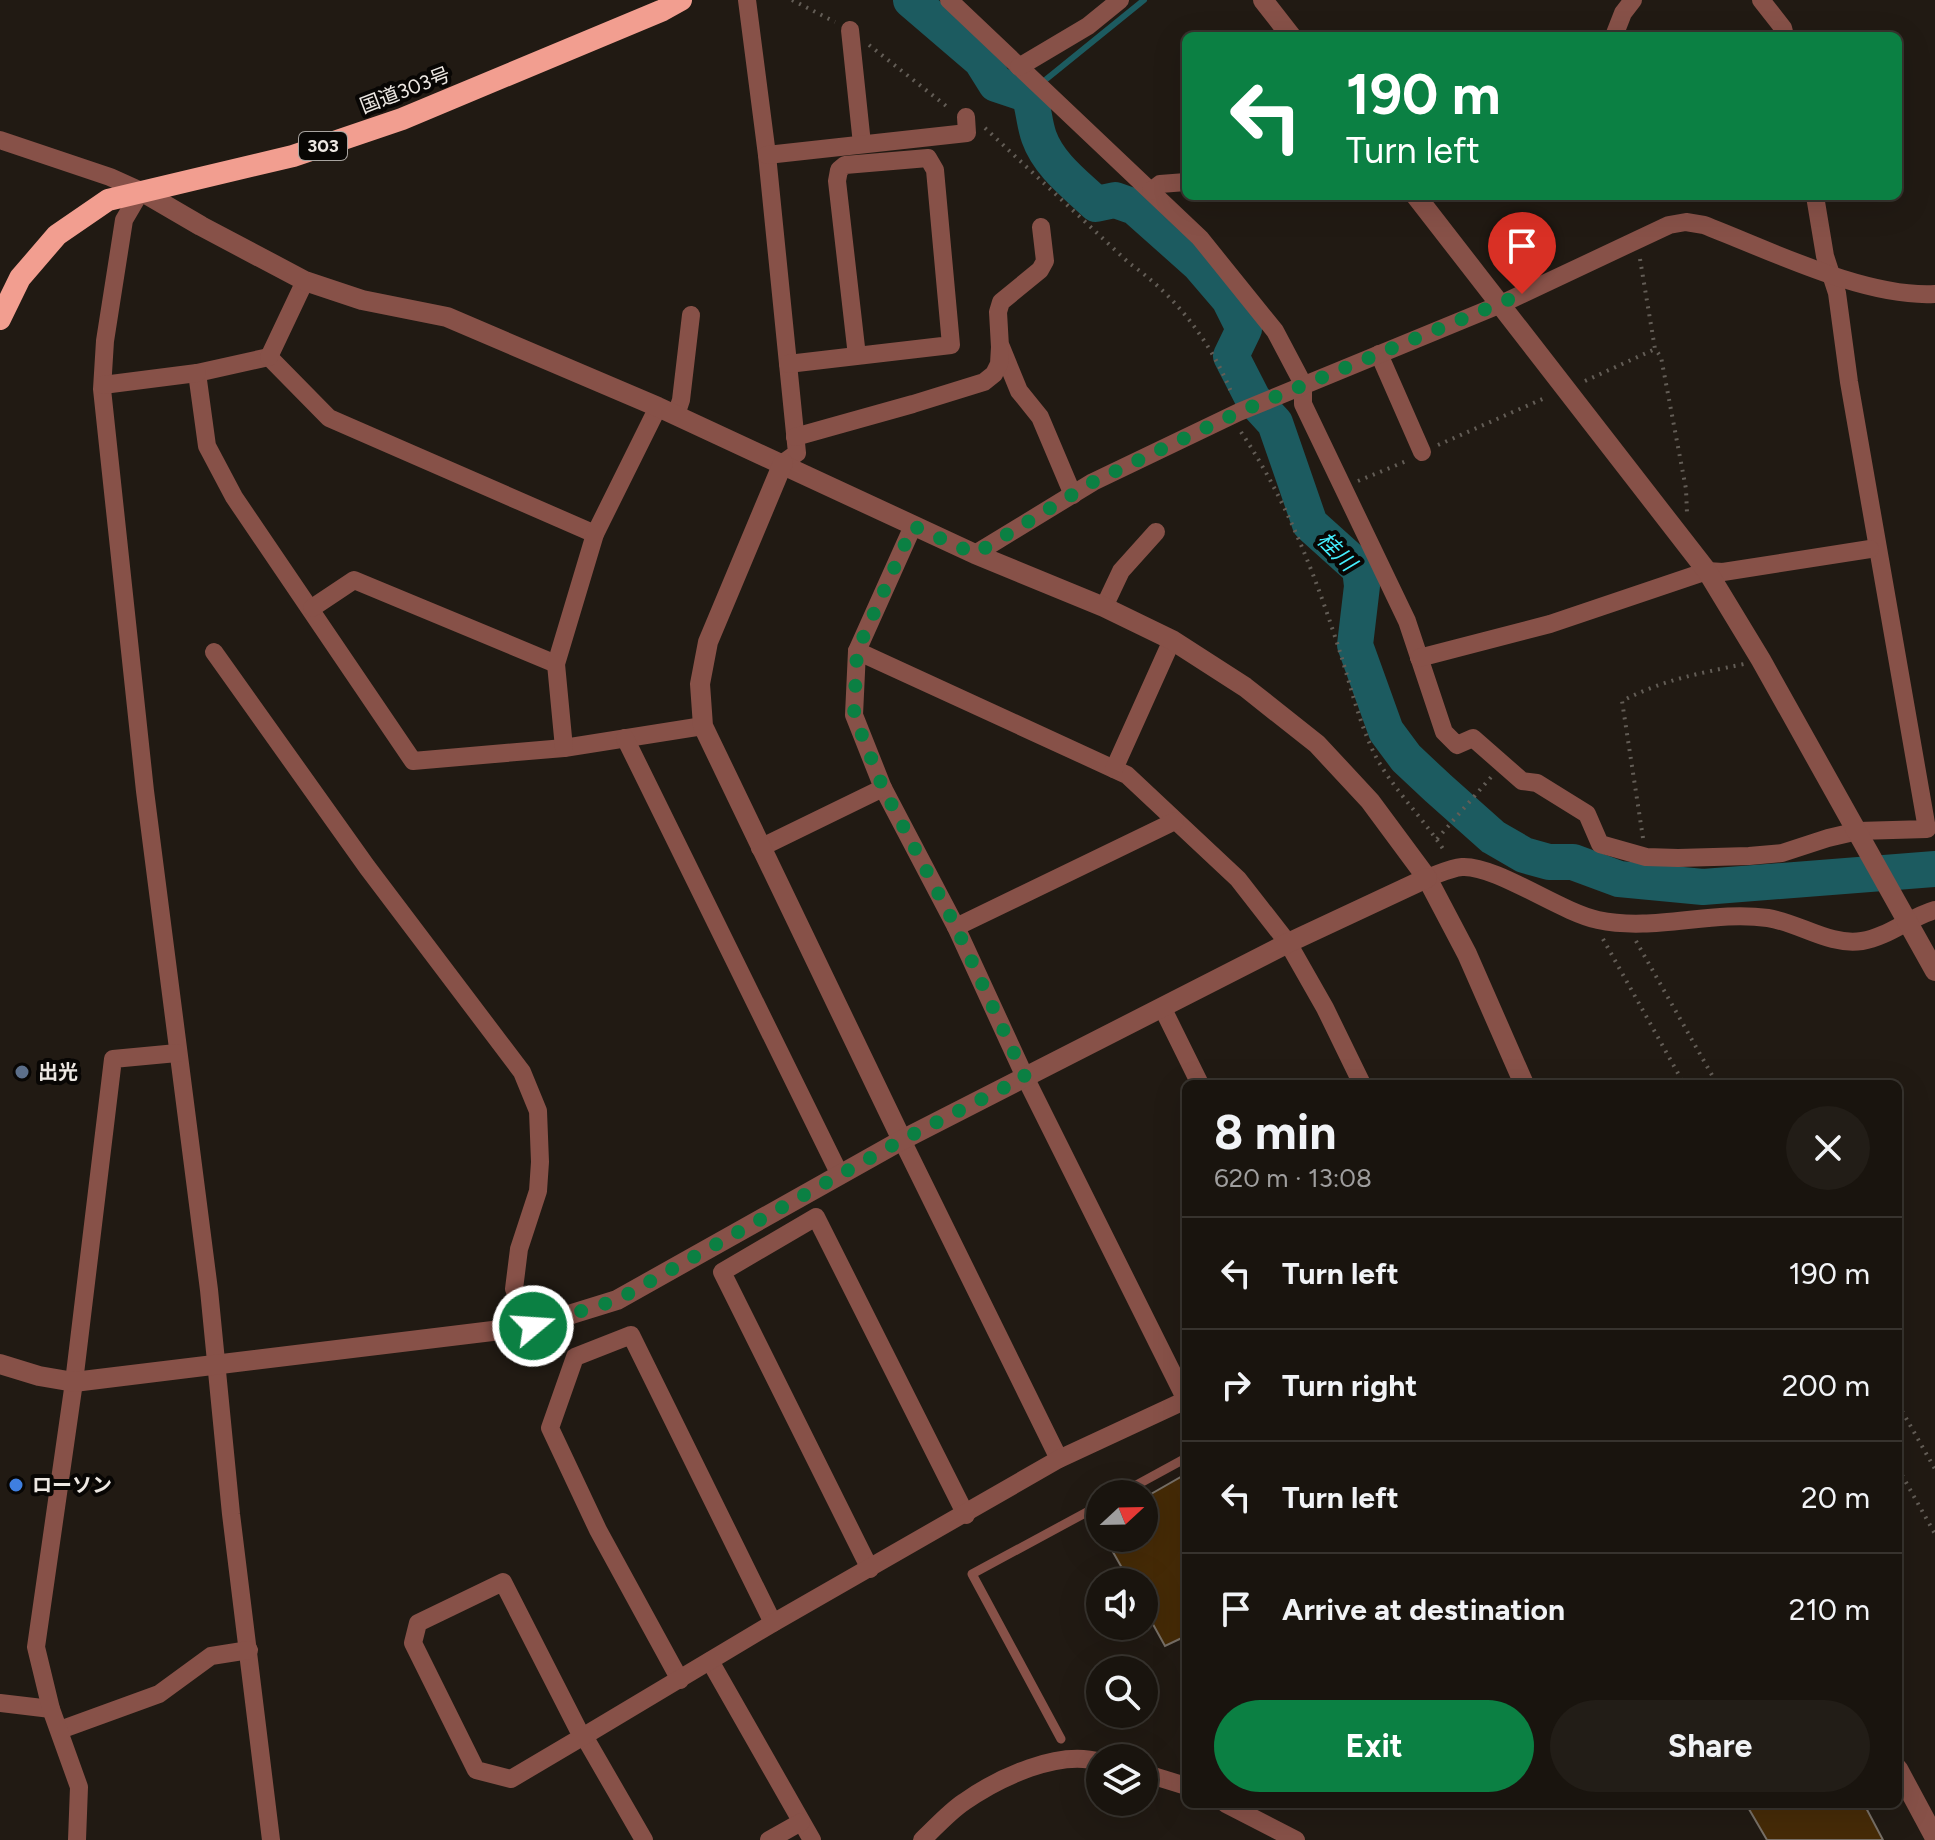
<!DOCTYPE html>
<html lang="en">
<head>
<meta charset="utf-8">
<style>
  :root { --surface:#19140e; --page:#221d17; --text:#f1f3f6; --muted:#9f9e9e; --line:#37332e; --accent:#0b8043 }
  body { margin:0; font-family:Figtree,"Noto Sans JP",sans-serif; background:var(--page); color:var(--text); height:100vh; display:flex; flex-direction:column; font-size:30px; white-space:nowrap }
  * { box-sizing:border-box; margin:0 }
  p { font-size:26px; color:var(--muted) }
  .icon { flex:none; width:44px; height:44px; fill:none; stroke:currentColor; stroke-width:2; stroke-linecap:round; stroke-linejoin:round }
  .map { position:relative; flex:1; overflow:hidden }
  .panel { position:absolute; left:1182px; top:1080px; width:720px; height:728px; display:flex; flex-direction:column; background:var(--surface); border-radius:12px; box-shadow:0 8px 32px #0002,0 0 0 2px var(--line) }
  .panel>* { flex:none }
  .top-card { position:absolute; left:1182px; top:32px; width:720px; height:168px; border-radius:12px; box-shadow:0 8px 32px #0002,0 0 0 2px var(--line); background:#0b8043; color:#fff; overflow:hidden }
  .needle { width:52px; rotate:68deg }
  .buttons { position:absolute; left:1086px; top:1480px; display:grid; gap:16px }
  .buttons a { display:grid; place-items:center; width:72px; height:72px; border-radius:50%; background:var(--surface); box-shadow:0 8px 32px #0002,0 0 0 2px var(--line); font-size:40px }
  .pin { position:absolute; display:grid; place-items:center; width:68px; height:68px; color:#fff; margin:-82px -34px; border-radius:50% 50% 50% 0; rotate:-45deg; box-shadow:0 0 8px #0007 }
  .pin .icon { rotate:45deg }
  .me { position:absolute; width:88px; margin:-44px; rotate:72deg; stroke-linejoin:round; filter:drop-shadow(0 0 6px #0008) }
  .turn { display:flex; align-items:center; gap:28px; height:168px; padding:0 32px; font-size:36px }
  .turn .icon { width:104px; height:104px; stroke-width:2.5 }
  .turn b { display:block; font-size:56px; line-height:68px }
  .round { display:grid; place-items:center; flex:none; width:84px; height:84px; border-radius:42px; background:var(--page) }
  .summary { display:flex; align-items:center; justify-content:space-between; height:136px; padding:0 32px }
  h1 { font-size:48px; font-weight:700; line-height:60px }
  .action { display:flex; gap:16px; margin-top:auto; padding:16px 32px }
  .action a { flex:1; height:92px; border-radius:48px; background:var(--accent); color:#fff; font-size:32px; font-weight:700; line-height:92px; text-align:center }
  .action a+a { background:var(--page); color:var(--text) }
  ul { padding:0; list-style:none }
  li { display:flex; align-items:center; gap:24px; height:112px; padding:0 32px; border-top:2px solid var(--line) }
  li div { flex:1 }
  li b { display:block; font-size:30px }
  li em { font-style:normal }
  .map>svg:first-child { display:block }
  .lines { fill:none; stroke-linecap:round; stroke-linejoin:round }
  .stream { stroke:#1c5b60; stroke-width:6 }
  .river { stroke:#1c5b60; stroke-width:36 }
  .building { fill:#462b07; stroke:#787067; stroke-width:2 }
  .path { stroke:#635d56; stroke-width:4; stroke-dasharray:2 6; stroke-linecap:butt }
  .service { stroke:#875148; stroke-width:9 }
  .minor { stroke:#875148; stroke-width:18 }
  .tertiary { stroke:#875148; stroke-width:20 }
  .trunk { stroke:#f29e90; stroke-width:22 }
  .route { stroke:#0b8043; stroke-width:14; stroke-dasharray:0 25.2 }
  .service-dot { fill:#5c6f8a; stroke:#080604; stroke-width:3 }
  .shop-dot { fill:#3f7fe0; stroke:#080604; stroke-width:3 }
  .labels { text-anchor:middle; stroke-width:8; stroke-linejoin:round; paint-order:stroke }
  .shield { fill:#080604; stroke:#a8a4a0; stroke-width:2 }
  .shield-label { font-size:18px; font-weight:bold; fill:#ede8e3 }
  .street-label { font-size:20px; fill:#ede8e3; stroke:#080604 }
  .poi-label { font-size:20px; font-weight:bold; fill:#ede8e3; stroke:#080604; text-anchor:start }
  .water-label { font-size:22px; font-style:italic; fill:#44eefd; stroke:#080604 }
</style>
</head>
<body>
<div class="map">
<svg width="1935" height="1840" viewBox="0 0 1935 1840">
  <rect width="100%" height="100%" fill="#211a13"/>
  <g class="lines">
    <g class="stream">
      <path d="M1044,81L1144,0"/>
      <path d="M1146,217L1159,206"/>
    </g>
    <path class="river" d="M911,0L981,60L996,84L1029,95C1034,109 1034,123 1039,137C1049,165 1075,184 1096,204L1115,200L1135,207L1199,264L1229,299L1244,329L1231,356L1253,399L1275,423L1310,524L1360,569L1362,586L1355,645L1386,731L1406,758L1438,788L1493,837L1524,855L1549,862H1573L1619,879L1703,887L1935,869"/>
  </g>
  <g class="building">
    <path d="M1186,1474V1636L1165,1646L1144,1608V1582H1130L1105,1538H1144V1498Z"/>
    <path d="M1746,1804H1864L1883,1840H1767Z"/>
  </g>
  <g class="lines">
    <g class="path">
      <path d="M792,0L835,22"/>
      <path d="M869,45L950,109"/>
      <path d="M985,128L1129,263C1176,296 1211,342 1232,394"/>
      <path d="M1640,259L1655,349L1661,357L1686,489L1687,513"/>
      <path d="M1585,381L1655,349"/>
      <path d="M1241,432C1285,497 1315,574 1339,649C1350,683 1358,720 1374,753C1390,786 1425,820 1445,852"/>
      <path d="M1438,445L1547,397"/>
      <path d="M1358,481L1409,460"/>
      <path d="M1643,838L1622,701C1665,679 1697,674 1744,664"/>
      <path d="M1437,839L1492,776"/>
      <path d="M1603,939L1684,1084"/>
      <path d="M1636,941L1717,1084"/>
      <path d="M1898,1404L1935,1469"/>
      <path d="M1898,1468L1935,1534"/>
    </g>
    <g class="service">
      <path d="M1120,1494L1186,1458"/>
      <path d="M1061,1739L972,1574L1100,1505"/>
    </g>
    <g class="minor">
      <path d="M747,0L767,155L797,453L783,463"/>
      <path d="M949,0L1200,238L1275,331L1303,384V404L1407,621L1444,732L1457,745L1473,738L1522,781L1537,783L1587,814L1600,844L1646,857L1678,858L1749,856L1782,853L1828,838L1858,831L1927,829L1849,382L1837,293L1825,256L1815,196"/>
      <path d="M1761,0L1783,28L1785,36"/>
      <path d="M850,30L862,144"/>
      <path d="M1614,36L1623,13L1633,0"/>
      <path d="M1019,67L1088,26L1120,0"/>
      <path d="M0,140L110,177L141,191L124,220L105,341L102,389L145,791L209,1290L231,1514L271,1840"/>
      <path d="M767,155L967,133L966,117"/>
      <path d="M1151,191L1160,184L1186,182"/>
      <path d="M1001,347L1019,391L1040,417L1073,495"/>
      <path d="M1379,354L1422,452"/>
      <path d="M269,357L197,373L207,446L234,497L413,761L564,748L703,726"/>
      <path d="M269,357L329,418L595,534"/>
      <path d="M269,357L305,281"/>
      <path d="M788,364L951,345L935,170L928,158L845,165L839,170L837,181L857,356"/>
      <path d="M103,385L197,373"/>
      <path d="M676,415L681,400L691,315"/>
      <path d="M795,437L913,404L984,382L994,374L999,364L1000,347L998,312L1001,302L1040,270L1045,261L1041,227"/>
      <path d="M913,526L857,651L854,715L883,788L956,927L1025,1077L1186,1400"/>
      <path d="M975,554L1093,482L1239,412L1499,305L1669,225L1686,222L1704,225C1769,250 1865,298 1935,294"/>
      <path d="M1104,607L1121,571L1156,532"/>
      <path d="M312,608L354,580L556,664"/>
      <path d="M857,651L1127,775L1238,879L1288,943L1325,1008L1362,1084"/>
      <path d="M214,652L367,867L522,1072L538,1111L540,1162L538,1191L519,1249L514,1289L533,1326"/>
      <path d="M1419,658L1550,624L1707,571L1723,572L1870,549"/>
      <path d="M625,738L840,1175"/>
      <path d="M564,748L556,664L595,534L658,407"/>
      <path d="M1114,769L1172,640"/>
      <path d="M760,848L883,788"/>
      <path d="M1427,878C1439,874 1450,868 1462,867C1496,865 1560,912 1598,920C1654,932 1711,910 1768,918C1800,923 1829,946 1862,941C1888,937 1910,917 1935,910"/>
      <path d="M956,927L1175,821"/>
      <path d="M1162,1007L1200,1084"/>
      <path d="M902,1140L1059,1459"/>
      <path d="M870,1569L722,1272L816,1217L966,1515"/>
      <path d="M710,1661L812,1840"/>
      <path d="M680,1680L598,1530L550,1428L575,1357L631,1335L773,1623"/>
      <path d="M0,1703L51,1709"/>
      <path d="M60,1730L159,1694L211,1656L249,1650"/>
      <path d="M584,1736L644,1840"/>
      <path d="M582,1737L503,1582L418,1623L413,1643L476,1770L511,1779L582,1737L584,1736L773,1623L1059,1459L1186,1400"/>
      <path d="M1144,1773L1186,1786"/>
      <path d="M1226,1804L1296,1840"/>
      <path d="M77,1840L79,1787L51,1709L36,1647L74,1382L113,1059L177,1053"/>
      <path d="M769,1840L801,1822"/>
      <path d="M922,1840C936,1827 949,1812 964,1802C998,1778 1059,1749 1100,1762"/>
    </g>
    <g class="tertiary">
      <path d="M1263,0L1291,36"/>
      <path d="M141,191L201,226L305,281L362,300L447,317L658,407L975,554L1104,607L1172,640L1245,687L1317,744L1370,801L1427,878L1467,954L1524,1084"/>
      <path d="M1416,196L1707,571L1761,660L1935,971"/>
      <path d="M783,463L708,642L700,684L703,726L902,1140"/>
      <path d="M0,1364L39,1376L74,1382L533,1326L617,1300L902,1140L1288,943L1427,878"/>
      <path d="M1898,1769L1935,1838"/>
    </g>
    <path class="trunk" d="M0,319L20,278L57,235L108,200L293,156L402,119L663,10L681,0"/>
  </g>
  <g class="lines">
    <path class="route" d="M533,1326L617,1300L902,1140L1025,1077L956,927L883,788L854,715L857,651L913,526L975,554L1093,482L1239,412L1522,294"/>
  </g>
  <circle class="service-dot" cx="22" cy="1072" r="8"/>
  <circle class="shop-dot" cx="16" cy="1485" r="8"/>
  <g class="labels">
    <rect class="shield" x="299" y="132" width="48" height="28" rx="6"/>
    <g class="shield-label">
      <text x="323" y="152">303</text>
    </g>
    <g class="street-label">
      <text transform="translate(405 90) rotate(-21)" y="7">国道303号</text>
    </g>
    <g class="poi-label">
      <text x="38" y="1079">出光</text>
      <text x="32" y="1492">ローソン</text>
    </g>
    <g class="water-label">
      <text transform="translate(1337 551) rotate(45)" y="8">桂川</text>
    </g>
  </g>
</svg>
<div class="buttons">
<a><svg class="needle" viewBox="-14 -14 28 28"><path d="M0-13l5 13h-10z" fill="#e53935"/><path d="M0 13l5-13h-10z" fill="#9f9e9e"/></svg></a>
<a><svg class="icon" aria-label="sound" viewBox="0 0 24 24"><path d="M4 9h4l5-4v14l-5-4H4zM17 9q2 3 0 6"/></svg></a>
<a><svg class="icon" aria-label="search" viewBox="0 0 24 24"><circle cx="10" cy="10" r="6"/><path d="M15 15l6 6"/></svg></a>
<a><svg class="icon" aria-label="layers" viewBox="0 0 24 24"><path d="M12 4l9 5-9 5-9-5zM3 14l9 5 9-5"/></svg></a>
</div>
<div class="pin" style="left:1522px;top:294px;background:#d93025"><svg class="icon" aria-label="arrive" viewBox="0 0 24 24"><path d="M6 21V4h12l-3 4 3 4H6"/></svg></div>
<svg class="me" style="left:533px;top:1326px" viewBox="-20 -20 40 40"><circle r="17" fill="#0b8043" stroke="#fff" stroke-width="3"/><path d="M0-11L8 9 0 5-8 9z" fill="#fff"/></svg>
<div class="top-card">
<div class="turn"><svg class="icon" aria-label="left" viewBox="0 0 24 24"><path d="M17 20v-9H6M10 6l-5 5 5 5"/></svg><div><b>190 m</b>Turn left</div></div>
</div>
<section class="panel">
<div class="summary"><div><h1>8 min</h1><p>620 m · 13:08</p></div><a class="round"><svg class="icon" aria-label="close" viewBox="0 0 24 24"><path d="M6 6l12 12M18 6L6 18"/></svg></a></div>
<ul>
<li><svg class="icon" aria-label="left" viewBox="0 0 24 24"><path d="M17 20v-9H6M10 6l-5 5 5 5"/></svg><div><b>Turn left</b></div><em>190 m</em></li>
<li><svg class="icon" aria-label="right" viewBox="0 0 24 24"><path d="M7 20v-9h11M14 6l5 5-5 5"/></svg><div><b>Turn right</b></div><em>200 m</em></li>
<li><svg class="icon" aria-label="left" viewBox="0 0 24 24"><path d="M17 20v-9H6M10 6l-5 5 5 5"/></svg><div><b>Turn left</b></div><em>20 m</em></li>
<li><svg class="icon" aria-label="arrive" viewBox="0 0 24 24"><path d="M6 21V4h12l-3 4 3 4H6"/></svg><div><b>Arrive at destination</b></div><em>210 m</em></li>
</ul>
<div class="action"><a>Exit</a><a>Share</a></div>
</section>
</div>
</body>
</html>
